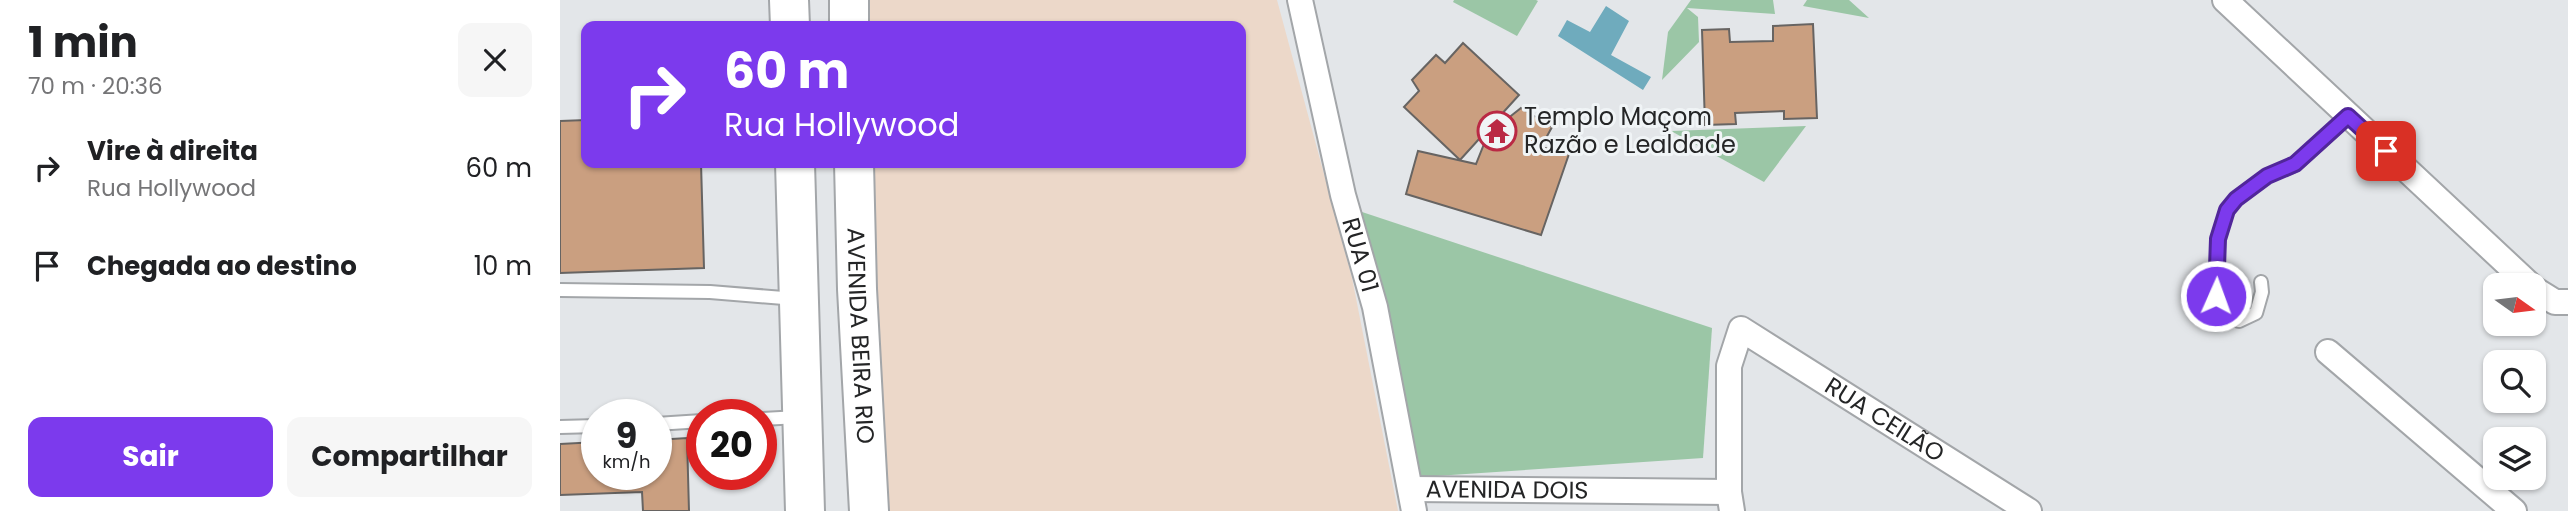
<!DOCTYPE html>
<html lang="pt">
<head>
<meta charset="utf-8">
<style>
  :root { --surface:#fff; --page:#f6f6f6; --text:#202124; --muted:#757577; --accent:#7c3aed }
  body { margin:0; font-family:Poppins,sans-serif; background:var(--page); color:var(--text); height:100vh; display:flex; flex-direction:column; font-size:26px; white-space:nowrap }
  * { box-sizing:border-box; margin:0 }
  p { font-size:23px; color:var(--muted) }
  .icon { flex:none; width:38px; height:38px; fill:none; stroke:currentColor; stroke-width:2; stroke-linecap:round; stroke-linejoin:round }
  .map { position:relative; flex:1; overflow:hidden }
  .sheet { display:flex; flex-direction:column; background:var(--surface); width:560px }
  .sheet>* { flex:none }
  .guide { position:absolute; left:21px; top:21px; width:665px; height:147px; border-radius:14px; box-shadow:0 2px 5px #0004; background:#7c3aed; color:#fff; overflow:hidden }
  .needle { width:46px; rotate:104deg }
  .fabs { position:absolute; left:1923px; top:273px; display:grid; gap:14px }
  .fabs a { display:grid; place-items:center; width:63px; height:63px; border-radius:14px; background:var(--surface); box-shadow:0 2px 5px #0004; font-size:35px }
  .speed { position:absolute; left:21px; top:399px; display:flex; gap:14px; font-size:35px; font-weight:700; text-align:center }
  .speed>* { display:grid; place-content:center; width:91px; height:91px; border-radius:50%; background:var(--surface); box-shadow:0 2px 5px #0004; line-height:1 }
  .speed small { font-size:18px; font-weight:400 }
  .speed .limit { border:10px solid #d22; background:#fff; color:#111 }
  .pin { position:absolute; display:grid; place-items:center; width:60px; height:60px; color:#fff; margin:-30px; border-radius:14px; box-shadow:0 4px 10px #0006 }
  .me { position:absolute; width:77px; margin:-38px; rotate:2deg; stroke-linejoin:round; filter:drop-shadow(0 0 5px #0008) }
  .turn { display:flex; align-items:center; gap:24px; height:147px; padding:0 28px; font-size:32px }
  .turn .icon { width:91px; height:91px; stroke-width:2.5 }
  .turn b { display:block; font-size:49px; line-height:60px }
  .round { display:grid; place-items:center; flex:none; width:74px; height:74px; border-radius:14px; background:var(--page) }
  .summary { display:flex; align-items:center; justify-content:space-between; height:119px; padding:0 28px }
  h1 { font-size:42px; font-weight:700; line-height:52px }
  .action { display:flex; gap:14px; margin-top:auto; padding:14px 28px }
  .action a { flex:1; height:80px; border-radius:14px; background:var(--accent); color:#fff; font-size:28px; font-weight:700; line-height:80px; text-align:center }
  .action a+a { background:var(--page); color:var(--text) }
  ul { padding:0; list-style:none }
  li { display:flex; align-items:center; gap:21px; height:98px; padding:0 28px }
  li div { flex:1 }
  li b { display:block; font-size:26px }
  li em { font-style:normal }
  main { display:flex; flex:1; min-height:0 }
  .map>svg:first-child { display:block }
  .commercial { fill:#ecd8c9 }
  .green { fill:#9bc6a6 }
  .water { fill:#6fabbd }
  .building { fill:#ca9f80; stroke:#676462; stroke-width:2 }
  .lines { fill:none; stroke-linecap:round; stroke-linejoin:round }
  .service-casing { stroke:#a3a6a9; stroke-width:16 }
  .minor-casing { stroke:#a3a6a9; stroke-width:28 }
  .primary-casing { stroke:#a3a6a9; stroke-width:42 }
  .service { stroke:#fff; stroke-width:12 }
  .minor { stroke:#fff; stroke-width:24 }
  .primary { stroke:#fff; stroke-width:38 }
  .route-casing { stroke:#51269a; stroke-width:18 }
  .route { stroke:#7c3aed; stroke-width:12 }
  .labels { text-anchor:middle; stroke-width:6; stroke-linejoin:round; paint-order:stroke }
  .poi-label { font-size:24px; fill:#242526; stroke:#f0f4f6; text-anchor:start }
  .street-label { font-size:24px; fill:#242526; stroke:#f0f4f6 }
</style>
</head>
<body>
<main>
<section class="sheet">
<div class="summary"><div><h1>1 min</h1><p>70 m · 20:36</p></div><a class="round"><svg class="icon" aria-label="close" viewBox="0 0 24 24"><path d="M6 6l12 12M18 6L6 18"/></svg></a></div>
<ul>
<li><svg class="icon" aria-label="right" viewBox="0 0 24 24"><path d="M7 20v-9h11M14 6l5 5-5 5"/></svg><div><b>Vire à direita</b><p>Rua Hollywood</p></div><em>60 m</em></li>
<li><svg class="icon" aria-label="arrive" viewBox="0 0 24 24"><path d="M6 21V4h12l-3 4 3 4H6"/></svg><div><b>Chegada ao destino</b></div><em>10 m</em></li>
</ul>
<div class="action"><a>Sair</a><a>Compartilhar</a></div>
</section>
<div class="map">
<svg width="2008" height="511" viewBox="0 0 2008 511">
  <rect width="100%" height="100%" fill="#e3e6e9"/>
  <path class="commercial" d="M308,0H717L792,278L838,511H323L313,163H681V26H309Z"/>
  <g class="green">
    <path d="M894,0H976L978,1L957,36L893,2Z"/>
    <path d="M1131,0H1213L1215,14L1127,8L1138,17L1139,42L1102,80L1108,32Z"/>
    <path d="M1247,0H1289L1309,18L1243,6Z"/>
    <path d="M1246,126L1204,182L1111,131Z"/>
    <path d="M793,209L1152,328L1143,458L861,477Z"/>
  </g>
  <path class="water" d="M1046,6L1069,21L1051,55L1091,77L1083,90L998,36L1007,20L1030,32Z"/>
  <g class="building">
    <path d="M1253,24L1257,118L1224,119V111L1175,113L1176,124L1145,125L1142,30L1169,29L1170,42L1213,41V26Z"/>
    <path d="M903,43L959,95L900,160L844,107L859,91L852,80L876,55L885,63Z"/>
    <path d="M961,108L992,127L981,147L1009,154L981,235L846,194L858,151L916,164L928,134Z"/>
    <path d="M26,120V163H141L144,268L0,273V121Z"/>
    <path d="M127,438L129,511H83L82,492L0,495V444L37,442V474H96V440Z"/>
  </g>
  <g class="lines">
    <defs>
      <g id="service">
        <path d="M1701,282L1702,292L1696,313L1679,321L1665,316L1656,296L1658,239L1667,210L1676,199L1707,176L1735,165L1789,116"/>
        <path d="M0,290L150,292L236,299"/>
        <path d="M201,419L239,417"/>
        <path d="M96,424L142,421"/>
        <path d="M0,427L37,426"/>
      </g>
      <g id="minor">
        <path id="s1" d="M740,0L783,195L815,307L854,511"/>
        <path d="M1665,0L1970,285"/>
        <path d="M1974,289L1995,302H2008"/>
        <path d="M1768,352L1954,511"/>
        <path id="s2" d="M851,489L1169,492"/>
        <path id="s3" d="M1172,511L1169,492V366L1181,329L1469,511"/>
      </g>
      <g id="primary">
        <path d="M229,0L230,26"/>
        <path d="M289,0V26"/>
        <path d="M235,163L245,511"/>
        <path id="s4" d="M294,163L297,289L309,511"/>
      </g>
    </defs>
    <use href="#service" class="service-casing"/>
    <use href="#minor" class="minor-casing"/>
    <use href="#primary" class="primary-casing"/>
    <use href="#service" class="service"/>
    <use href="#minor" class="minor"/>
    <use href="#primary" class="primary"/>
  </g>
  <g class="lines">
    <defs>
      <path id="route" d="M1656,296L1658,239L1667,210L1676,199L1707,176L1735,164L1788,116L1826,151"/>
    </defs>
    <use href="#route" class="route-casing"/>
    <use href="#route" class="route"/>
  </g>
  <defs>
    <symbol id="temple-ring" viewBox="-11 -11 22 22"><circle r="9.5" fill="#f0f4f6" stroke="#ba2944" stroke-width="1.5"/><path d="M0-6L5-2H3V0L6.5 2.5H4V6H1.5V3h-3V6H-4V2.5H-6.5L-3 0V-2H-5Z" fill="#ba2944"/></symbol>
  </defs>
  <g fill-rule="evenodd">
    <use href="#temple-ring" x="915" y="109" width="44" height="44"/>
  </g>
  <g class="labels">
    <g class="poi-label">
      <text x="964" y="125">Templo Maçom<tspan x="964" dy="28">Razão e Lealdade</tspan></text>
    </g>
    <g class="street-label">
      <text dy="8" stroke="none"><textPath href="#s1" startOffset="262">RUA 01</textPath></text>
      <text dy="8" stroke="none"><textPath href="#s4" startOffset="173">AVENIDA BEIRA RIO</textPath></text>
      <text dy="8" stroke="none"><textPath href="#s3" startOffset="354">RUA CEILÃO</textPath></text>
      <text dy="8" stroke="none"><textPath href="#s2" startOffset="96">AVENIDA DOIS</textPath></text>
    </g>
  </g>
</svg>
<div class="fabs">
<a><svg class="needle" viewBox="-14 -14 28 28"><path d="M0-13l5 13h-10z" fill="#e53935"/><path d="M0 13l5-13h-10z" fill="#757577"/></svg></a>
<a><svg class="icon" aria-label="search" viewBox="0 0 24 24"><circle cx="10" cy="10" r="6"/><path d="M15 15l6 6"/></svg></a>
<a><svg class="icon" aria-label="layers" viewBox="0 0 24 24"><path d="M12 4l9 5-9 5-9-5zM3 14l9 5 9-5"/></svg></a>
</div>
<div class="speed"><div>9<small>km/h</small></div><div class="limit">20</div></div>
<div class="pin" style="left:1826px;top:151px;background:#d93025"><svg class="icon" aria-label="arrive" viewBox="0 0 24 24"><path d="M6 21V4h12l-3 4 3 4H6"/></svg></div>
<svg class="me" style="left:1656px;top:296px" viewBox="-20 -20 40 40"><circle r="17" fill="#7c3aed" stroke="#fff" stroke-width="3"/><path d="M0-11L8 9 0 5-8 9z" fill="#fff"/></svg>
<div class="guide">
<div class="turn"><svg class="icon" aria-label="right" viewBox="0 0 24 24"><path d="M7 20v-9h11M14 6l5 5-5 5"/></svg><div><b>60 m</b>Rua Hollywood</div></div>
</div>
</div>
</main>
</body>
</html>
